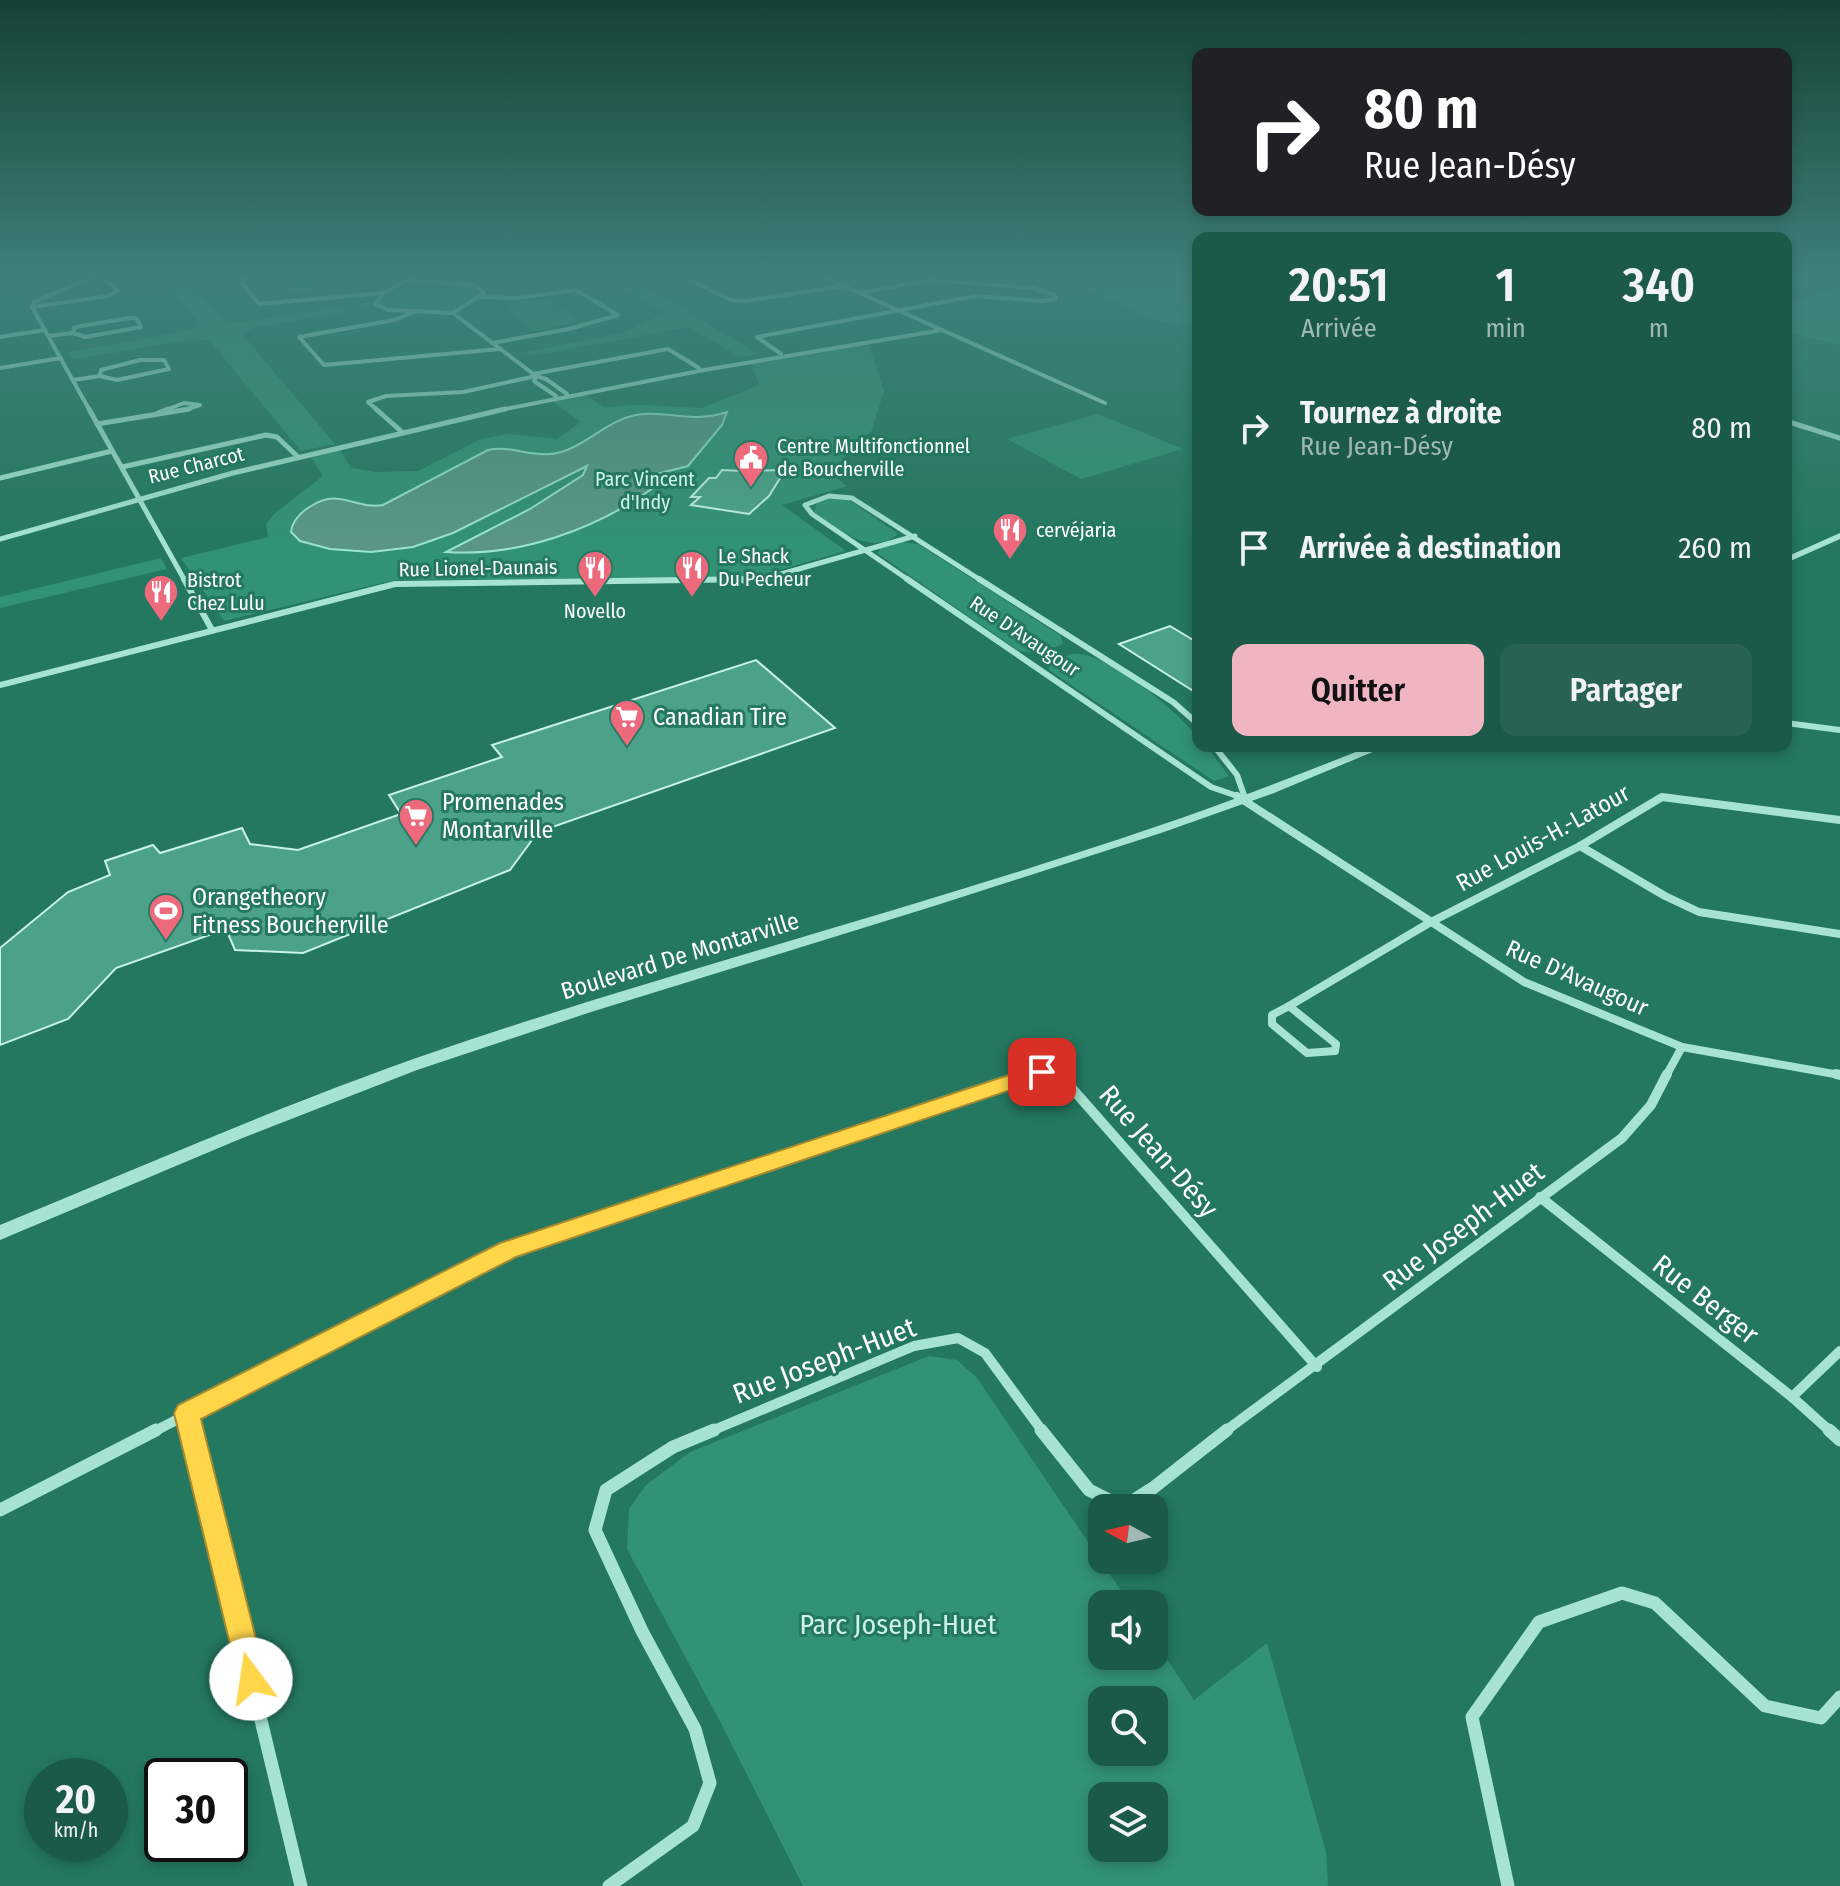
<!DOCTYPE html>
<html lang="fr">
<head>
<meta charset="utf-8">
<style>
  :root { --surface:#1b5a48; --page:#286352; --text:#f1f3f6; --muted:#a0b9b4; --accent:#efb5c0 }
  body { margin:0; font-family:"Fira Sans Condensed",sans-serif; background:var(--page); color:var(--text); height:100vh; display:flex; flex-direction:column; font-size:30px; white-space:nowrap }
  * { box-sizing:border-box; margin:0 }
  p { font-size:26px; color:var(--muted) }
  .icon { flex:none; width:44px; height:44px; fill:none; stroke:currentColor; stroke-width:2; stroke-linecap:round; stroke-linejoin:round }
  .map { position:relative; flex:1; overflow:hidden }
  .sheet { position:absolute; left:1192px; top:232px; width:600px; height:520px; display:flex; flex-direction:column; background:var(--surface); border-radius:16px; box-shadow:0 4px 12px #0003 }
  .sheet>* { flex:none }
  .top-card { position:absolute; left:1192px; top:48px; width:600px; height:168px; border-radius:16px; box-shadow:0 4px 12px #0003; background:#202124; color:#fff; overflow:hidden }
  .needle { width:52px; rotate:278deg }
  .tools { position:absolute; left:1088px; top:1494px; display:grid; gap:16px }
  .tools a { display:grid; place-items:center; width:80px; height:80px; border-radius:16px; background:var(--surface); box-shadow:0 4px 12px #0003; font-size:40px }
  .speed { position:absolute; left:24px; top:1758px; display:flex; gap:16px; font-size:40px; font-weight:700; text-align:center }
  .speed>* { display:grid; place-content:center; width:104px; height:104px; border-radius:50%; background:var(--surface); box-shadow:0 4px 12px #0003; line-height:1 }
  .speed small { font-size:20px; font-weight:400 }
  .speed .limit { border:4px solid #111; border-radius:12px; background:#fff; color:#111 }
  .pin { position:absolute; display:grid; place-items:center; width:68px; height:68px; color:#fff; margin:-34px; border-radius:16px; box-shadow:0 4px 12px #0006 }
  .me { position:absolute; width:88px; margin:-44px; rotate:346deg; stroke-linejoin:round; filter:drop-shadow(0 0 6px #0008) }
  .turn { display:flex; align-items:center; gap:28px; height:168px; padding:0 40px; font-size:36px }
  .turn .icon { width:104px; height:104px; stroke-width:2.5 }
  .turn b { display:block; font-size:56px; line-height:68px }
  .eta { display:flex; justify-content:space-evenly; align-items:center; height:136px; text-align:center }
  .eta b { font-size:48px; font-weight:600; line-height:56px }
  .button { display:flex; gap:16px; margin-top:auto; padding:16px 40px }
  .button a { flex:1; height:92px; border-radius:16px; background:var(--accent); color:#111; font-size:32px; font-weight:600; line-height:92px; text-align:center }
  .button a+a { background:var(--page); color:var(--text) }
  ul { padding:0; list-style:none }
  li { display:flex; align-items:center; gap:24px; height:120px; padding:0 40px }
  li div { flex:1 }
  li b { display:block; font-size:30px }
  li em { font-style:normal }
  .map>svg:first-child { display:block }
  .green { fill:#329274; fill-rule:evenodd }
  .water { fill:#599784; stroke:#9ae4cd; stroke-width:2 }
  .building { fill:#4ca288; stroke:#c8f3e6; stroke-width:2 }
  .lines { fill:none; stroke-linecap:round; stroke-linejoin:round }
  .minor-far5 { stroke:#a6e4d1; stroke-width:4 }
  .minor-far4 { stroke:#a6e4d1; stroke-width:5 }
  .minor-far3 { stroke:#a6e4d1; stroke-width:6 }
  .minor-far2 { stroke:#a6e4d1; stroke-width:8 }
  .minor-far1 { stroke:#a6e4d1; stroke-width:10 }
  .minor { stroke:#a6e4d1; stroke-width:13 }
  .tertiary { fill:#a6e4d1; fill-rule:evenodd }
  .route { fill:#ffd54a; stroke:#a68a30; stroke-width:2 }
  .labels { text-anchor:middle; stroke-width:6; stroke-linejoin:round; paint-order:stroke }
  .far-poi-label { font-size:20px; fill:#fff; stroke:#247860; text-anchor:start }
  .far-street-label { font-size:20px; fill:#fff; stroke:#247860 }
  .far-park-label { font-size:20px; fill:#cef4e8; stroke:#247860 }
  .poi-label { font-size:24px; fill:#fff; stroke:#247860; text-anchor:start }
  .street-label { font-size:24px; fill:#fff; stroke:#247860 }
  .near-street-label { font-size:28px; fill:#fff; stroke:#247860 }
  .near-park-label { font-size:28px; fill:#cef4e8; stroke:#247860 }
</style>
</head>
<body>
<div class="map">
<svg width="1840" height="1886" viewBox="0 0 1840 1886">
  <rect width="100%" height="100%" fill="#247860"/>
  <g class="green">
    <path d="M160,277H182L227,321L243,322L376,301L407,280L474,285L521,277H557L484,289V293L453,313L378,307L252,328L242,334L335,444L301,451L209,340L190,339L73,360L68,352L192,330L202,325Z"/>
    <path d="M295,277H348L355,284L290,293L281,285L250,288L245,284Z"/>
    <path d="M603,277H630L758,354L740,357L689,327L532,356L525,352L623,333L664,313Z"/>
    <path d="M1033,277H1153L1198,289V323C1167,329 1138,312 1111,299C1089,288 1057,279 1033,277Z"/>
    <path d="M1840,286V345L1786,332V303Z"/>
    <path d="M545,299L572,315L574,323L535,331L507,311L520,301Z"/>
    <path d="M869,344L884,391L871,432L857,440L831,474L847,486L782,505L846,551L765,574L739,578L395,580L224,621L181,558L268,537L266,524L275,513L323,476L310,456L340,450L351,468L376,472L418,471L481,439L509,434L557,439L581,422L552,401L585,394L604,407L639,405L702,408L759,385L751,362Z"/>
    <path d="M1098,414L1183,449L1081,479L1007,439Z"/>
    <path d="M828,499L849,500L898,534C869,558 839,528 814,512L817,503Z"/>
    <path d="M901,542L918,544L1061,636L1063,644L1039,654L1019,651L877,553L881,548Z"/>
    <path d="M161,558L167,569L0,608V597Z"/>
    <path d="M1071,654C1108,650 1172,709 1197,735L1198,746H1206L1229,776L1214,781L1049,670L1050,663Z"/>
    <path d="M929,1356L957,1360L977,1378L1130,1604H1102V1656H1154V1640L1194,1700L1267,1643L1326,1852L1328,1886H803L722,1725L627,1549L629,1509L646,1485L690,1452ZM1154,1700V1752H1102V1700ZM1102,1796H1154V1848H1102Z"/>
  </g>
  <path class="water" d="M727,412L722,425L688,466L645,477L656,486C597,529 520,557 446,552L530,509L583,475L587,466L453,533L413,547L371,552L330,549L300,541L291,532C293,513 321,496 339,499C356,501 366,508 383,505L488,450C509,445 528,456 550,454C579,452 601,425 628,417C661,407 688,425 727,412Z"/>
  <g class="building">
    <path d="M722,470L743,471L785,470L769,496L749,514L691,505L700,497H691L709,478H716Z"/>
    <path d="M1170,626L1198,643V694L1119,644Z"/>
    <path d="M756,660L835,728L538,832L510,870L303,953L235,950L226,929L116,968L68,1019L0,1045V948L68,892L110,875L105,861L153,845L160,853L242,828L250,844L298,850L401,814L389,795L502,757L492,745Z"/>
  </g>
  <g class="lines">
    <g class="minor-far5">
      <path d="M248,277L240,281L259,304L382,293"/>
      <path d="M684,277L731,300L745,301L843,286"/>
      <path d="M824,277L1105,403"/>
      <path d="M407,280L474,285L484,293L453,313L388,310L375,304L383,293Z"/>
      <path d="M481,297L517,298L576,290L618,315L569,329L492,343"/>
      <path d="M32,307L109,296L119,290L100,277"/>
      <path d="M416,311L394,320L299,337L324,365L500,349"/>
      <path d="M453,313L536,376L546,379L567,394"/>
      <path d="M131,318H136L141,327L85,337L73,333L74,328L80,326Z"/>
      <path d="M48,336L73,333"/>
      <path d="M0,337L45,330"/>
      <path d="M781,354L757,337L975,296L1042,301L1055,299V295L1033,288L929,280L859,293"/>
      <path d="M140,360H164L169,369L117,380L100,376L101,370Z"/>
      <path d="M0,368L61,358"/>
      <path d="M533,374L668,349L699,368"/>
      <path d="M536,376L534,381L556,396"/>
      <path d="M73,380L100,376"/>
      <path d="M90,411L32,307L34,302L93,277"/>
      <path d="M163,411L184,403L200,405L181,411"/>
      <path d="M378,411L368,402L386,396L463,392L536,376"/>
      <path d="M495,411L704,370L942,330"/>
    </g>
    <g class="minor-far4">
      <path d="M89,409L185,581"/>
      <path d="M376,409L402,432"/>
      <path d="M158,413L168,409"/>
      <path d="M1786,421L1840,438"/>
      <path d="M97,424L189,409"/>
      <path d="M122,467L266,435L277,437L297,456"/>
      <path d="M0,478L112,451"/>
      <path d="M0,539L233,473L505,409"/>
      <path d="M743,581L767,578L915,536"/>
      <path d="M910,581L812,514L805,505L829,496L852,498L982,581"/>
    </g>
    <g class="minor-far3">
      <path d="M184,579L212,630"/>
      <path d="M907,579L1211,787L1243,798"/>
      <path d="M979,579L1173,702L1198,724"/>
      <path d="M0,685L395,584L760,579"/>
      <path d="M1786,723L1840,730"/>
      <path d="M1214,746L1237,775L1245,798"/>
      <path d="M1659,798H1671"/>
    </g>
    <g class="minor-far2">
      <path d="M1237,796L1524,982L1682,1047L1840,1075"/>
      <path d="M1580,846L1665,896L1699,912L1840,934"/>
      <path d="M1289,1006L1336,1044L1335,1051L1307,1053L1272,1024V1015Z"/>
      <path d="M1289,1006L1429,923L1580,846L1662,797L1840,820"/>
      <path d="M1029,1076L1042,1072L1059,1076"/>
      <path d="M1666,1076L1682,1047"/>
    </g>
    <g class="minor-far1">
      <path d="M1051,1074L1062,1077L1317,1367"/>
      <path d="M1836,1074L1840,1075"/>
      <path d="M1540,1197L1792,1397L1831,1432"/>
      <path d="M1792,1397L1840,1351"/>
      <path d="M187,1413L192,1432"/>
      <path d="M153,1432L508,1250L1035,1074"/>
      <path d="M709,1432L914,1346L958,1338L985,1353L1043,1432"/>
      <path d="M1224,1432L1622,1138L1651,1105L1667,1074"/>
    </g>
    <g class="minor">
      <path d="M191,1430L301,1886"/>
      <path d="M1041,1430L1089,1490L1123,1507L1153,1488L1227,1430"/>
      <path d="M1829,1430L1840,1440"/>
      <path d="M0,1510L156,1430"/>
      <path d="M609,1886L693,1826L710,1783L695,1729L642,1631L595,1530L606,1490L673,1447L714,1430"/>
      <path d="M1508,1886L1472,1717L1539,1622L1622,1593L1655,1603L1765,1706L1821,1718L1840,1697"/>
    </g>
    <g class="tertiary">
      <path d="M1840,533V539L1786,563V557Z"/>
      <path d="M1371,746H1387L1274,793L1161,833L934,906L591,1012L417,1070L240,1139L0,1240V1225C155,1161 309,1093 469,1040C695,965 926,905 1152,828C1226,803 1298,775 1371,746Z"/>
    </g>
  </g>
  <linearGradient id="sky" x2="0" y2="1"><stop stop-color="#144235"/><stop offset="0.51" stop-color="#3f807a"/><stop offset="1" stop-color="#3f807a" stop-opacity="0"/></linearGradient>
  <rect width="1840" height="541" fill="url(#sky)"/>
  <path class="route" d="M1042,1064L1049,1066L1052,1072L1049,1077L516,1257L201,1419L266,1679L262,1690L251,1694L241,1690L174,1413L178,1405L500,1243Z"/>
  <defs>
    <symbol id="civic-pin" viewBox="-11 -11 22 30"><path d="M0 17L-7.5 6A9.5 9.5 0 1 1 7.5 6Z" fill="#ed6a7d" stroke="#247860"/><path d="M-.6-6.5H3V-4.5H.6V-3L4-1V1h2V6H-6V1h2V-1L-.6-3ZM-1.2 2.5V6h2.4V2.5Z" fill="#fff"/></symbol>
    <symbol id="restaurant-pin" viewBox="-11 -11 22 30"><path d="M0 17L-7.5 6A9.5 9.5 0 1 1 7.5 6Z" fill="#ed6a7d" stroke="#247860"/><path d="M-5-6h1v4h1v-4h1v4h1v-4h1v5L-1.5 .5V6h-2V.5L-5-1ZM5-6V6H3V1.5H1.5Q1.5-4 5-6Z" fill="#fff"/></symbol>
    <symbol id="supermarket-pin" viewBox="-11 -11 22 30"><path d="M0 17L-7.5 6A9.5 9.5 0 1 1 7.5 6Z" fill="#ed6a7d" stroke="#247860"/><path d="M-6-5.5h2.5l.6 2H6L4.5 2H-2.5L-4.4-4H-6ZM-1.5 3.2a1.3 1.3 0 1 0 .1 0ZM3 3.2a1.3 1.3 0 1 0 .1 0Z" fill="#fff"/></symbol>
    <symbol id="stadium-pin" viewBox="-11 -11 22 30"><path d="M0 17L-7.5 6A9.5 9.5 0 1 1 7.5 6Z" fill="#ed6a7d" stroke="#247860"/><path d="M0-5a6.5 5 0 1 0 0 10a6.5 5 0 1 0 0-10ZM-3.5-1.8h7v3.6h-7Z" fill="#fff"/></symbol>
  </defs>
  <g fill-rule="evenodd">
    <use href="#civic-pin" x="731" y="438" width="40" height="54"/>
    <use href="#restaurant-pin" x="990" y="510" width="40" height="54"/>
    <use href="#restaurant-pin" x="575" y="548" width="40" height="54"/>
    <use href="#restaurant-pin" x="672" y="548" width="40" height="54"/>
    <use href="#restaurant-pin" x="141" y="572" width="40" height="54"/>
    <use href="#supermarket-pin" x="607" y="697" width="40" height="54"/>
    <use href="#supermarket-pin" x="396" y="796" width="40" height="54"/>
    <use href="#stadium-pin" x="146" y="891" width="40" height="54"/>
  </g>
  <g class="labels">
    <g class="far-poi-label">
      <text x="777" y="453">Centre Multifonctionnel<tspan x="777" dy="23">de Boucherville</tspan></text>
      <text x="1036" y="537">cervéjaria</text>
      <text x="718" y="563">Le Shack<tspan x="718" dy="23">Du Pecheur</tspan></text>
      <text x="187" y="587">Bistrot<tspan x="187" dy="23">Chez Lulu</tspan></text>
      <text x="595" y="618" text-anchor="middle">Novello</text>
    </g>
    <g class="far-street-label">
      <text transform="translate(196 465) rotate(-14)" y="7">Rue Charcot</text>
      <text transform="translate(478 568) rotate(-1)" y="7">Rue Lionel-Daunais</text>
      <text transform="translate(1025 636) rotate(34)" y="7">Rue D'Avaugour</text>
    </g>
    <g class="far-park-label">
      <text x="645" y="486">Parc Vincent<tspan x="645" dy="23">d'Indy</tspan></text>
    </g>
    <g class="poi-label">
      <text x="653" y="725">Canadian Tire</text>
      <text x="442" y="810">Promenades<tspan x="442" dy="28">Montarville</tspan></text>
      <text x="192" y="905">Orangetheory<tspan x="192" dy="28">Fitness Boucherville</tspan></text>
    </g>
    <g class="street-label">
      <text transform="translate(1543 838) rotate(-29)" y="8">Rue Louis-H.-Latour</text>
      <text transform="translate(680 956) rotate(-17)" y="8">Boulevard De Montarville</text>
      <text transform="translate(1577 978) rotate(24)" y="8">Rue D'Avaugour</text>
    </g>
    <g class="near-street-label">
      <text transform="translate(1159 1151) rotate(49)" y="10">Rue Jean-Désy</text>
      <text transform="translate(1463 1226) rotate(-37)" y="10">Rue Joseph-Huet</text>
      <text transform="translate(1706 1299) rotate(38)" y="10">Rue Berger</text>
      <text transform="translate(824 1360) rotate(-21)" y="10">Rue Joseph-Huet</text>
    </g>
    <g class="near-park-label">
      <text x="898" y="1634">Parc Joseph-Huet</text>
    </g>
  </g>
</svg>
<div class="tools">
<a><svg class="needle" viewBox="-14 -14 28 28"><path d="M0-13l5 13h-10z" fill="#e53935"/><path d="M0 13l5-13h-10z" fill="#a0b9b4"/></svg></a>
<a><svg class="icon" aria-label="sound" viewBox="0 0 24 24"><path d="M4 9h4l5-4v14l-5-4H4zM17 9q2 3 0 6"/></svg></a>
<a><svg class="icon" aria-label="search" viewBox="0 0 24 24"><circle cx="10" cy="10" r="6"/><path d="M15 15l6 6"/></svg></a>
<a><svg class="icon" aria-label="layers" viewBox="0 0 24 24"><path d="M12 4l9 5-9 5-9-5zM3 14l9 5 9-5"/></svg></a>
</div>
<div class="speed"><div>20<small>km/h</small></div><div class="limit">30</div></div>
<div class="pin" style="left:1042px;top:1072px;background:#d93025"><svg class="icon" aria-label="arrive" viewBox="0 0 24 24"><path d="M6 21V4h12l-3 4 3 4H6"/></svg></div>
<svg class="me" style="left:251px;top:1679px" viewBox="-20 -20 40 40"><circle r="19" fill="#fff"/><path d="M0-13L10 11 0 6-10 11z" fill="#ffd54a"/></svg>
<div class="top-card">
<div class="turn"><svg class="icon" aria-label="right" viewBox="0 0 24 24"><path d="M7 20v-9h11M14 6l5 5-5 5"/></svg><div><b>80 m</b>Rue Jean-Désy</div></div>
</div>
<section class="sheet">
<div class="eta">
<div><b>20:51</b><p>Arrivée</p></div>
<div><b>1</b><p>min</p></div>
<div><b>340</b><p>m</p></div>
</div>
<ul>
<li><svg class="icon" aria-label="right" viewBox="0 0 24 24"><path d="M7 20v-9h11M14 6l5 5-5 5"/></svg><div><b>Tournez à droite</b><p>Rue Jean-Désy</p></div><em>80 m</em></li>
<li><svg class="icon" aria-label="arrive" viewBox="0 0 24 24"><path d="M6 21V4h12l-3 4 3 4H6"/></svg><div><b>Arrivée à destination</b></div><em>260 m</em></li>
</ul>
<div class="button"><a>Quitter</a><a>Partager</a></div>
</section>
</div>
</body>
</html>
